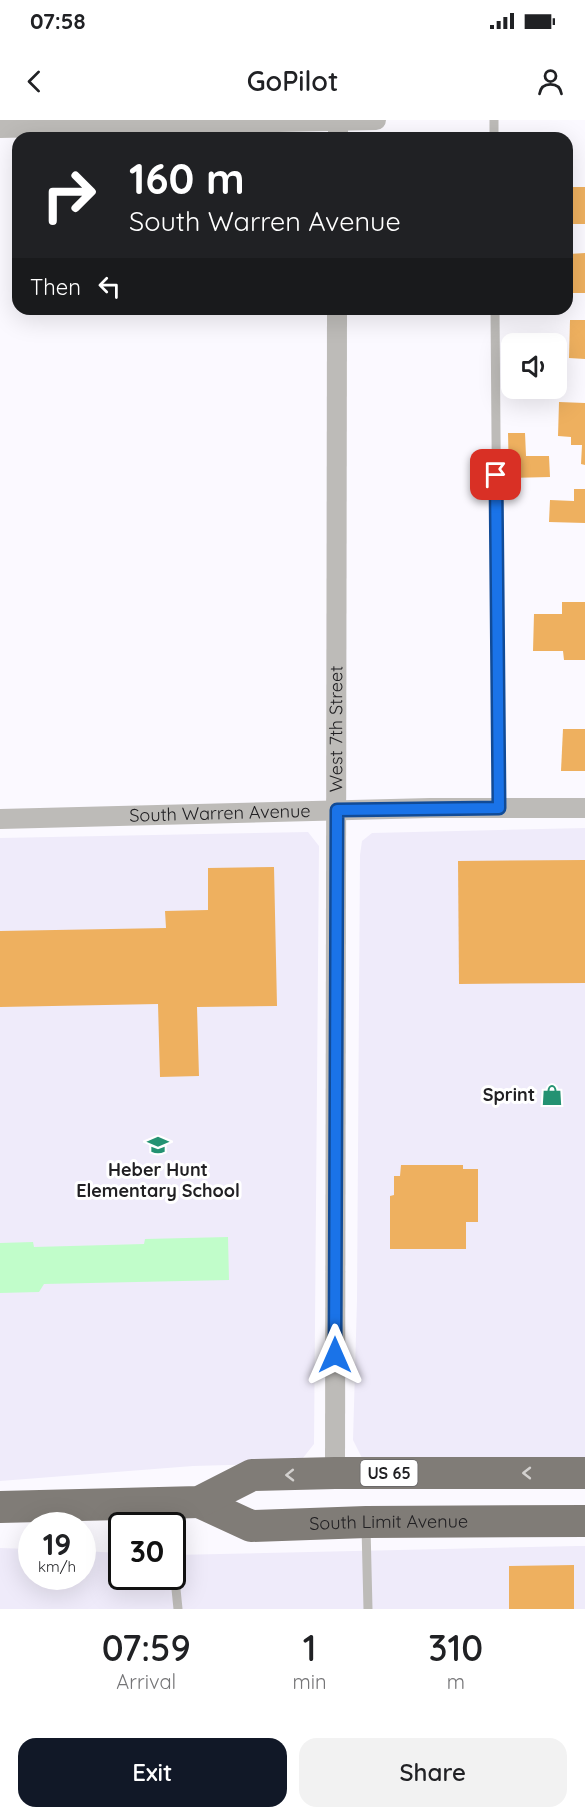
<!DOCTYPE html>
<html lang="en">
<head>
<meta charset="utf-8">
<style>
  :root { --surface:#fff; --page:#f2f2f2; --text:#202124; --muted:#757577; --accent:#111827 }
  body { margin:0; font-family:Quicksand,sans-serif; background:var(--page); color:var(--text); height:100vh; display:flex; flex-direction:column; font-size:22px; white-space:nowrap }
  * { box-sizing:border-box; margin:0 }
  p { font-size:20px; color:var(--muted) }
  .icon { flex:none; width:33px; height:33px; fill:none; stroke:currentColor; stroke-width:2; stroke-linecap:round; stroke-linejoin:round }
  .map { position:relative; height:1489px; overflow:hidden }
  .side { display:flex; flex-direction:column; background:var(--surface); flex:1 }
  .side>* { flex:none }
  .hud { position:absolute; left:12px; top:12px; width:561px; height:183px; border-radius:18px; box-shadow:0 6px 24px #0002; background:#202124; color:#fff; overflow:hidden }
  .fabs { position:absolute; left:501px; top:213px; display:grid; gap:12px }
  .fabs a { display:grid; place-items:center; width:66px; height:66px; border-radius:12px; background:var(--surface); box-shadow:0 6px 24px #0002; font-size:30px }
  .speed { position:absolute; left:18px; top:1392px; display:flex; gap:12px; font-size:30px; font-weight:700; text-align:center }
  .speed>* { display:grid; place-content:center; width:78px; height:78px; border-radius:50%; background:var(--surface); box-shadow:0 6px 24px #0002; line-height:1 }
  .speed small { font-size:15px; font-weight:400 }
  .speed .limit { border:3px solid #111; border-radius:9px; background:#fff; color:#111 }
  .pin { position:absolute; display:grid; place-items:center; width:51px; height:51px; color:#fff; margin:-26px; border-radius:12px; box-shadow:0 3px 9px #0006 }
  .me { position:absolute; width:66px; margin:-33px; rotate:0deg; stroke-linejoin:round; filter:drop-shadow(0 0 4px #0008) }
  .turn { display:flex; align-items:center; gap:21px; height:126px; padding:0 18px; font-size:27px }
  .turn .icon { width:78px; height:78px; stroke-width:2.5 }
  .turn b { display:block; font-size:42px; line-height:51px }
  .then { display:flex; align-items:center; height:57px; padding:0 18px; background:#0003; gap:12px; font-size:22px }
  .eta { display:flex; justify-content:space-evenly; align-items:center; height:102px; text-align:center }
  .eta b { font-size:36px; font-weight:600; line-height:42px }
  .cta { display:flex; gap:12px; margin-top:auto; padding:12px 18px }
  .cta a { flex:1; height:69px; border-radius:18px; background:var(--accent); color:#fff; font-size:24px; font-weight:600; line-height:69px; text-align:center }
  .cta a+a { background:var(--page); color:var(--text) }
  .status { display:flex; justify-content:space-between; align-items:center; height:42px; padding:0 30px; background:var(--surface); direction:ltr }
  .status svg { height:16px; fill:currentColor }
  header { display:flex; justify-content:space-between; align-items:center; height:78px; padding:0 18px; background:var(--surface); font-size:27px; font-weight:600 }
  .map>svg:first-child { display:block }
  .built { fill:#efebfa }
  .green { fill:#c1fdca }
  .building { fill:#eeb05f }
  .lines { fill:none; stroke-linecap:round; stroke-linejoin:round }
  .service { stroke:#bdbbb8; stroke-width:9 }
  .minor { stroke:#bdbbb8; stroke-width:20 }
  .trunk { stroke:#807c77; stroke-width:32 }
  .oneway { stroke:#d3d1cf }
  .route-casing { stroke:#114b97; stroke-width:15 }
  .route { stroke:#1a73e8; stroke-width:10 }
  .labels { text-anchor:middle; stroke-width:6; stroke-linejoin:round; paint-order:stroke }
  .shield { fill:#fff; stroke:#646365; stroke-width:1.5 }
  .shield-label { font-size:16px; font-weight:bold; fill:#212023 }
  .street-label { font-size:18px; fill:#212023; stroke:#fff }
  .poi-label { font-size:18px; font-weight:bold; fill:#212023; stroke:#fff; text-anchor:end }
</style>
</head>
<body>
<div class="status"><b>07:58</b><svg viewBox="0 0 49 12"><path d="M0 12V9h3v3zM5 12V6h3v6zM10 12V3h3v9zM15 12V0h3v12zM26 1h20v11H26zM47 4h2v5h-2z"/></svg></div>
<header><svg class="icon" aria-label="back" viewBox="0 0 24 24"><path d="M15 5l-7 7 7 7"/></svg>GoPilot<svg class="icon" aria-label="person" viewBox="0 0 24 24"><circle cx="12" cy="8" r="4"/><path d="M4 21q1-7 8-7t8 7"/></svg></header>
<div class="map">
<svg width="585" height="1489" viewBox="0 0 585 1489">
  <rect width="100%" height="100%" fill="#fbf9ff"/>
  <g class="built">
    <path d="M585,708V1348L363,1340L353,1320L357,1180L360,735L362,721L372,713Z"/>
    <path d="M308,712L319,726L314,1324L299,1343L193,1346L0,1361V718Z"/>
    <path d="M577,1426H585V1489H0V1428L31,1429L32,1456H82L83,1431L121,1433L122,1456H172L173,1435Z"/>
  </g>
  <path class="green" d="M228,1117L229,1160L44,1164L39,1172L0,1173V1123L33,1122L34,1127L144,1124L145,1119Z"/>
  <g class="building">
    <rect x="567" y="67" width="18" height="37"/>
    <path d="M585,133V173H571L569,134Z"/>
    <path d="M570,200H585V239L569,238Z"/>
    <path d="M559,282L585,283V345L581,344L582,325H571V317L558,316Z"/>
    <path d="M508,313H525L526,336H549L550,357L509,358Z"/>
    <path d="M574,369H585V403L549,402L550,380L574,381Z"/>
    <path d="M562,482H585V540H564L563,531H533L534,494H562Z"/>
    <path d="M563,609H585V651H561Z"/>
    <path d="M585,740V863L459,864L458,741Z"/>
    <path d="M274,747L277,886L197,887L199,956L160,957L158,884L0,887V811L166,808L165,791L208,790V748Z"/>
    <path d="M401,1045H463V1049H478V1102H466V1129H390V1076L394,1075V1056H400Z"/>
    <path d="M574,1445V1489H509V1446Z"/>
  </g>
  <g class="lines">
    <g class="service">
      <path d="M494,0V18"/>
      <path d="M495,189L499,688"/>
      <path d="M169,1387L170,1406"/>
      <path d="M366,1407L368,1489"/>
      <path d="M172,1429L178,1489"/>
    </g>
    <g class="minor">
      <path d="M0,8L376,0"/>
      <path d="M338,18V0"/>
      <path id="s1" d="M0,699L430,688H585"/>
      <path id="s2" d="M335,1353L337,189"/>
    </g>
    <g class="trunk">
      <path id="s3" d="M199,1382L251,1406L366,1402L585,1401"/>
      <path d="M0,1387L199,1382L252,1355L335,1353H585"/>
    </g>
  </g>
  <defs><path id="oneway-chevron" d="M-2-3.5L2.5 0L-2 3.5" fill="none" stroke-width="1.6" stroke-linecap="round" stroke-linejoin="round" transform="scale(1.5)"/></defs>
  <g class="oneway">
    <use href="#oneway-chevron" transform="translate(527 1353) rotate(180)"/>
    <use href="#oneway-chevron" transform="translate(290 1355) rotate(179)"/>
  </g>
  <g class="lines">
    <defs>
      <path id="route" d="M335,1235L337,690L499,688L496,355"/>
    </defs>
    <use href="#route" class="route-casing"/>
    <use href="#route" class="route"/>
  </g>
  <defs>
    <symbol id="shop-bare" viewBox="-9 -9 18 18"><path d="M-5-2.5h2.3a2.7 3.5 0 0 1 5.4 0H5L5.5 6h-11ZM-1.5-2.5h3a1.5 2.3 0 0 0-3 0Z" fill="#249272" stroke="#fff" stroke-width="2.5" paint-order="stroke"/></symbol>
    <symbol id="school-bare" viewBox="-9 -9 18 18"><path d="M0-5L7-2L0 1L-7-2ZM-4 1L0 2.5L4 1V4Q0 6-4 4Z" fill="#249272" stroke="#fff" stroke-width="2.5" paint-order="stroke"/></symbol>
  </defs>
  <g fill-rule="evenodd">
    <use href="#shop-bare" x="537" y="960" width="30" height="30"/>
    <use href="#school-bare" x="143" y="1010" width="30" height="30"/>
  </g>
  <g class="labels">
    <rect class="shield" x="360.5" y="1340" width="57" height="26" rx="4.5"/>
    <g class="shield-label">
      <text x="389" y="1359">US 65</text>
    </g>
    <g class="street-label">
      <text dy="6" stroke="none"><textPath href="#s2" startOffset="744">West 7th Street</textPath></text>
      <text dy="6" stroke="none"><textPath href="#s1" startOffset="220">South Warren Avenue</textPath></text>
      <text dy="6" stroke="none"><textPath href="#s3" startOffset="195">South Limit Avenue</textPath></text>
    </g>
    <g class="poi-label">
      <text x="535" y="981">Sprint</text>
      <text x="158" y="1056" text-anchor="middle">Heber Hunt<tspan x="158" dy="21">Elementary School</tspan></text>
    </g>
  </g>
</svg>
<div class="fabs">
<a><svg class="icon" aria-label="sound" viewBox="0 0 24 24"><path d="M4 9h4l5-4v14l-5-4H4zM17 9q2 3 0 6"/></svg></a>
</div>
<div class="speed"><div>19<small>km/h</small></div><div class="limit">30</div></div>
<div class="pin" style="left:496px;top:355px;background:#d93025"><svg class="icon" aria-label="arrive" viewBox="0 0 24 24"><path d="M6 21V4h12l-3 4 3 4H6"/></svg></div>
<svg class="me" style="left:335px;top:1235px" viewBox="-20 -20 40 40"><path d="M0-17L14 15 0 8-14 15z" fill="#1a73e8" stroke="#fff" stroke-width="4"/></svg>
<div class="hud">
<div class="turn"><svg class="icon" aria-label="right" viewBox="0 0 24 24"><path d="M7 20v-9h11M14 6l5 5-5 5"/></svg><div><b>160 m</b>South Warren Avenue</div></div>
<div class="then">Then<svg class="icon" aria-label="left" viewBox="0 0 24 24"><path d="M17 20v-9H6M10 6l-5 5 5 5"/></svg></div>
</div>
</div>
<section class="side">
<div class="eta">
<div><b>07:59</b><p>Arrival</p></div>
<div><b>1</b><p>min</p></div>
<div><b>310</b><p>m</p></div>
</div>
<div class="cta"><a>Exit</a><a>Share</a></div>
</section>
</body>
</html>
